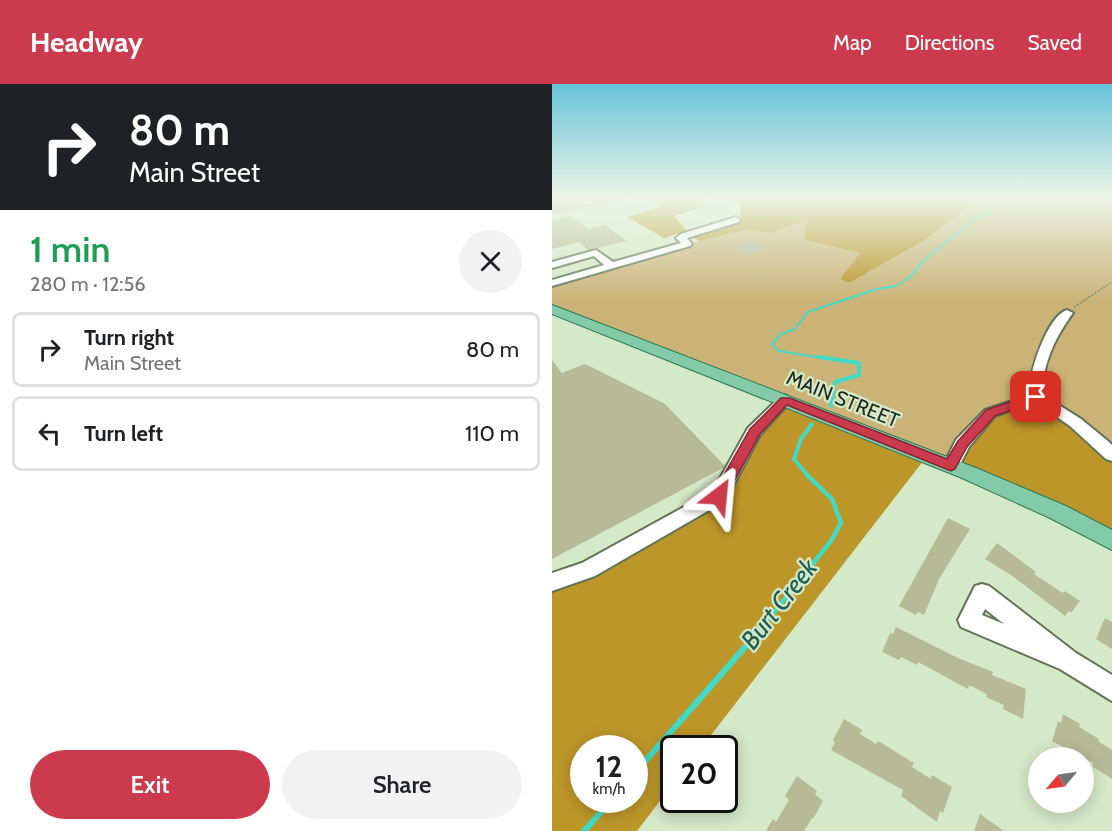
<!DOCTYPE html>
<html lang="en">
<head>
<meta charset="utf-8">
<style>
  :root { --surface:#fff; --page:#f2f2f2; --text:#202124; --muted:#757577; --line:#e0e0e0; --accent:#cb3b4d }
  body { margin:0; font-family:Cabin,sans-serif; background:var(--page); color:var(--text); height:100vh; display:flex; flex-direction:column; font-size:22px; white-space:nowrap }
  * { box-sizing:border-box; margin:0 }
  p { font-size:20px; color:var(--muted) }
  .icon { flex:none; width:33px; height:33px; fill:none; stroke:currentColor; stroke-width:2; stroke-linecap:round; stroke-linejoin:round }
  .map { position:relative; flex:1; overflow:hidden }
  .side { display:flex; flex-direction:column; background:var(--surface); width:552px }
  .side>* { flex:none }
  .banner { background:#202124; color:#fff; overflow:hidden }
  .needle { width:39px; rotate:241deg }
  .controls { position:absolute; left:476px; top:663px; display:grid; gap:12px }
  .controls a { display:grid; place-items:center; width:66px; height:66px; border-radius:50%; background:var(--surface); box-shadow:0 3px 15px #0003; font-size:30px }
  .speed { position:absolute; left:18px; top:651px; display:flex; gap:12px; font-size:30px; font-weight:700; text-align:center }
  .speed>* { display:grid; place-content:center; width:78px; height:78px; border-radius:50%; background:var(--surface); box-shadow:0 3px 15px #0003; line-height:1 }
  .speed small { font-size:15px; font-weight:400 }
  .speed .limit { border:3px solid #111; border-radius:9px; background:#fff; color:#111 }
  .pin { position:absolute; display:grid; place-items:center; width:51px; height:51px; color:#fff; margin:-26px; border-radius:12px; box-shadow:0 3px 9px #0006 }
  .me { position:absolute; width:66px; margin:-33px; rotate:29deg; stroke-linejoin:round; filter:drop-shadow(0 0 4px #0008) }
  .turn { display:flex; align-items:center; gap:21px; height:126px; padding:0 30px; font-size:27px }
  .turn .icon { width:78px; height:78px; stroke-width:2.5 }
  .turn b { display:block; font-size:42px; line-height:51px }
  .round { display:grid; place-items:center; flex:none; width:63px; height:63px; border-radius:32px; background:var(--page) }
  .head { display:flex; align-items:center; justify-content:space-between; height:102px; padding:0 30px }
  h1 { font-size:36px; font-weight:600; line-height:45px; color:#1e9e55 }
  .button { display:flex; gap:12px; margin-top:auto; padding:12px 30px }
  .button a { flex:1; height:69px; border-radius:36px; background:var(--accent); color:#fff; font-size:24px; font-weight:600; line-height:69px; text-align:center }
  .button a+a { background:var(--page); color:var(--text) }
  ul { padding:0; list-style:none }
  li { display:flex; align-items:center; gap:18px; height:75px; margin:0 12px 9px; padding:0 18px; border:3px solid var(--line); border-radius:9px }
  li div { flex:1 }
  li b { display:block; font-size:22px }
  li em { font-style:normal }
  header { display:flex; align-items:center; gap:36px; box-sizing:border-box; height:84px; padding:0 30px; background:var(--accent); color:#fff }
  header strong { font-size:28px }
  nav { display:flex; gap:33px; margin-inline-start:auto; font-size:21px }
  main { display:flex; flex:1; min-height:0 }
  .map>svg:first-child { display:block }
  .green { fill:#cbb378 }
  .forest { fill:#bd9629; fill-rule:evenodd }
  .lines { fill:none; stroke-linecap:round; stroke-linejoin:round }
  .stream-far3 { stroke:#43dac5; stroke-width:2 }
  .stream-far2 { stroke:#43dac5; stroke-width:4 }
  .stream-far1 { stroke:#43dac5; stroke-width:4.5 }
  .stream { stroke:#43dac5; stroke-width:6 }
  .building { fill:#b7ba96 }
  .minor-casing { stroke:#617457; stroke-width:4 }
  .major-casing { stroke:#2a7a52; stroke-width:2 }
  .path { stroke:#7c8b74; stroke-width:1.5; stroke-dasharray:2 1.5; stroke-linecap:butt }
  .minor { fill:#fff; fill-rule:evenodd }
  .major { fill:#83caa9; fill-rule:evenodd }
  .route { fill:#cb3b4d; stroke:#842632; stroke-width:1.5 }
  .labels { text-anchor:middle; stroke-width:4.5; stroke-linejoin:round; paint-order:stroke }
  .street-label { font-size:20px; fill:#1f271b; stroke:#d4e9c8 }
  .near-water-label { font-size:26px; font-style:italic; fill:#215d54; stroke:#d4e9c8 }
</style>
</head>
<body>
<header>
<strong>Headway</strong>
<nav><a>Map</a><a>Directions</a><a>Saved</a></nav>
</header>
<main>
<section class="side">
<div class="banner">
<div class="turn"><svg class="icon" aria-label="right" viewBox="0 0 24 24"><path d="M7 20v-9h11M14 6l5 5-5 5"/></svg><div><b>80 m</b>Main Street</div></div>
</div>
<div class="head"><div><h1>1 min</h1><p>280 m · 12:56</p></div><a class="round"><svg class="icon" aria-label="close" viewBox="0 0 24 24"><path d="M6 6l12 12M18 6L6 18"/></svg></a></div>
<ul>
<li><svg class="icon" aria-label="right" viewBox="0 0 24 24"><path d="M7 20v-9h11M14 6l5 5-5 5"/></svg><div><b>Turn right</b><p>Main Street</p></div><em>80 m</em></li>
<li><svg class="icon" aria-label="left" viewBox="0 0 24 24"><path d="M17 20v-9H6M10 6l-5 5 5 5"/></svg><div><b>Turn left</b></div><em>110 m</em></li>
</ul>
<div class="button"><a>Exit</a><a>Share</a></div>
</section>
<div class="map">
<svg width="560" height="747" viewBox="0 0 560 747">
  <rect width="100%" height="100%" fill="#d4e9c8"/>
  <g class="green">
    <path d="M0,113H80L0,131Z"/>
    <path d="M431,113H560V371L399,382L0,225V199L147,157L194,146L219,149L253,137V156L308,169L288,195L297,199L373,156Z"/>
  </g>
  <g class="forest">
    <path d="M97,113H164L149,116L154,121L122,132L135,147L112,154L75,133L110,122Z"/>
    <path d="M177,113H431L373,156L297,199L288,195L308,169L253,156V137L219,149L194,146L147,157L139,152L189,137L188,119Z"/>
    <path d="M484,313L560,371V460L399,382L438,329Z"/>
    <path d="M233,316L375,372L149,664H122L121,700L85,747H0V498L167,412L202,348ZM32,664H82V716H32Z"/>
  </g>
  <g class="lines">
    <path class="stream-far3" d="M277,275L227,267L220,260L229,250L243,245L256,228L325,205L344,202L357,194L372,176L423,135L439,128L448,113"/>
    <g class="stream-far2">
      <path d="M267,273L307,279V291L283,298L279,322"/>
      <path d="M257,393L242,375L249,355L260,340"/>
    </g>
    <path class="stream-far1" d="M207,547L279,457L289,439L280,415L256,392"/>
    <g class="stream">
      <path d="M82,690L208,546"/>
      <path d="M32,747L60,716"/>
    </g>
  </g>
  <g class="building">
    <path d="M19,132L36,145L53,141L75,157L36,166L27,158L0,165V136Z"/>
    <path d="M202,157L215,164L194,171L181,163Z"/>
    <path d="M0,276L10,289L33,280L113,320L173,382L171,384L0,475Z"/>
    <path d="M396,434L418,445L387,495L372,531L366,528L364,531L347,522Z"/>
    <path d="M445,459L484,488L482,490L511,509L513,507L528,517L519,529L517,527L513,532L459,491L433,475Z"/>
    <path d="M553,534L560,538V565L544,555Z"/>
    <path d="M344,543L406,574L441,588L440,591L474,605L471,635L451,625L452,621L434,613L435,610L417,601L416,605L366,578L365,581L349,573L347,576L330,568L338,549L341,550Z"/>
    <path d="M511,630L528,640L527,643L547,655V658L560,666V695L541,683V679L500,657L506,637L509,639Z"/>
    <path d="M292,635L310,646L308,650L324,660L326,657L362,679L360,683L379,695L380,691L400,703L391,729L388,727L385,738L349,712L351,706L279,666L283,658L281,656Z"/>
    <path d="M245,692L265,707L263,710L271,717L261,735L260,734L252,747H214L221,735L224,738L237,716L233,712Z"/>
    <path d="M428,730L452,747H422Z"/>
  </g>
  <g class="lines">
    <defs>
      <g id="minor">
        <path d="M184,133L188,136L187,138L135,154L140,160L138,162L0,202V196L52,181L42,172L0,184V178L44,166L61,178L129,159L124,154L129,150Z"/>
        <path d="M515,226L521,229C504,252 489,282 491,311L529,335L557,358L560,361V377L554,375L518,342L483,318L443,332L417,363L405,386H393L391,382L404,356L433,326L477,311C476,291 495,232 515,226Z"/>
        <path d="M233,311L240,316L208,351L173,417L43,492L0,507V489L30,479L161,407L196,344L228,313Z"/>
        <path d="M430,500L437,502L524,569L560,591V617L508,585L409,543L406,536L423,502ZM433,525L452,540L430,531Z"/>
      </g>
      <path id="major" d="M0,221L424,384L514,422L560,446V466L498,434L410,394L0,230Z"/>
    </defs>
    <use href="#minor" class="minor-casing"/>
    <use href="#major" class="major-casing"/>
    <path class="path" d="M522,223L560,198"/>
    <use href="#minor" class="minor"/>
    <use href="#major" class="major"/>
  </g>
  <linearGradient id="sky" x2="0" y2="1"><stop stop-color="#66c3da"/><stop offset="0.52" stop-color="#ecf5e6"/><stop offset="1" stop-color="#ecf5e6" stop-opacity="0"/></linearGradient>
  <rect width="560" height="217" fill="url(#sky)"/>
  <path class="route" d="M484,309L488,310V316L443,332L415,363L403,385L399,387L235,321L208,350L172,416H162L160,412L198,345L229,314H238L395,375L406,357L434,326Z"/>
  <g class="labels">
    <g class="street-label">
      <text transform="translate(291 315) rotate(22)" y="7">MAIN STREET</text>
    </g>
    <g class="near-water-label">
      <text transform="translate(227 520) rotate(-52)" y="9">Burt Creek</text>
    </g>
  </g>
</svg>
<div class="controls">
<a><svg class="needle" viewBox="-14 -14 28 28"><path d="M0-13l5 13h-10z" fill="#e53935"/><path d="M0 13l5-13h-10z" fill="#757577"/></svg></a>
</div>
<div class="speed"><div>12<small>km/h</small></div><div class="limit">20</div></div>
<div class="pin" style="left:484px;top:313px;background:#d93025"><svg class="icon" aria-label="arrive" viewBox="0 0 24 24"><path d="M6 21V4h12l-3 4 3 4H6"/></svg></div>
<svg class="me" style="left:167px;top:412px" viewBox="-20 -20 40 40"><path d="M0-17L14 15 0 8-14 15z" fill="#cb3b4d" stroke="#fff" stroke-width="4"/></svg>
</div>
</main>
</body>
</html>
